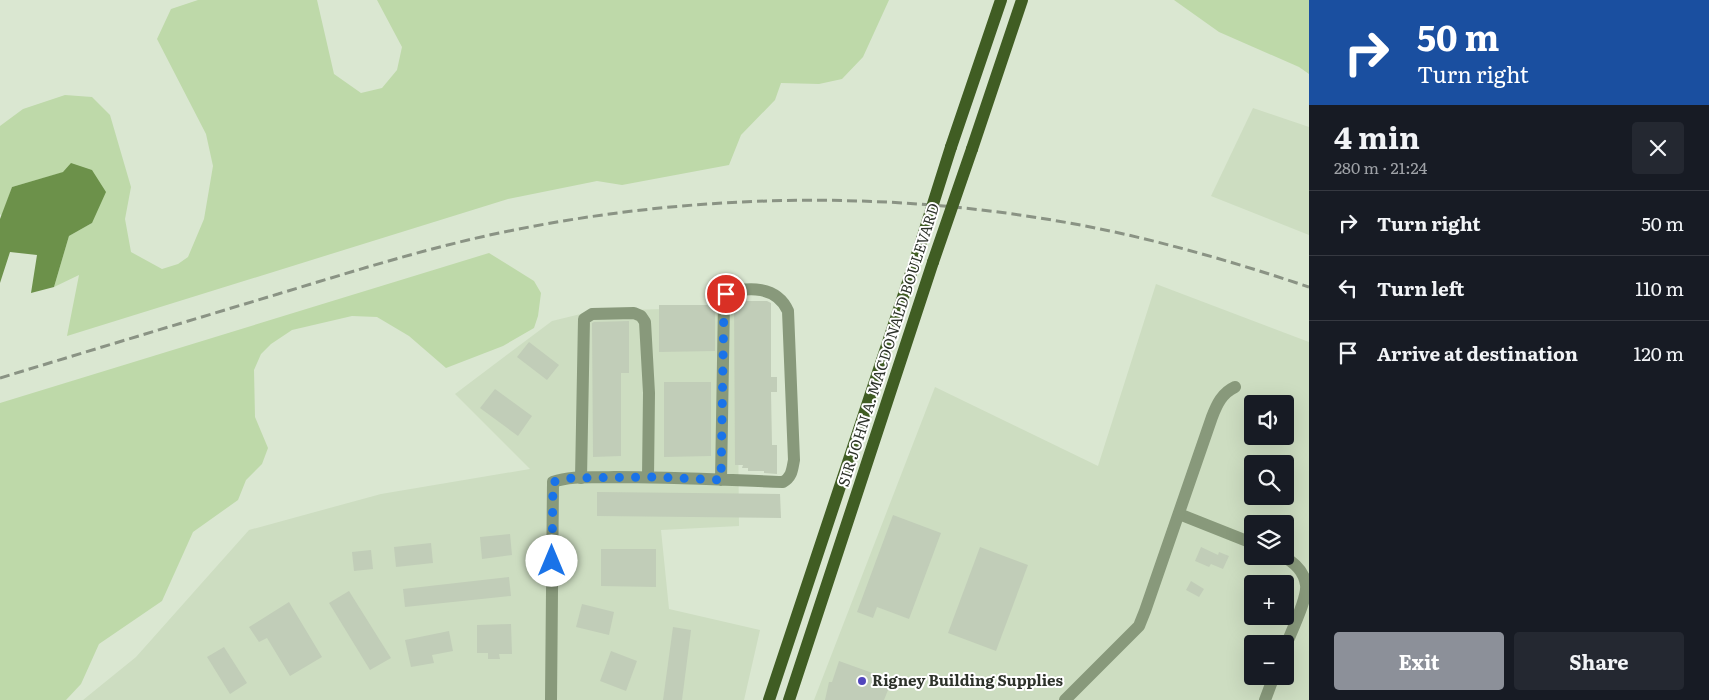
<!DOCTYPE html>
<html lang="en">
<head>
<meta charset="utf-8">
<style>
  :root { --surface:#171b24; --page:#242831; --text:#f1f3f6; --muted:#9ea1a6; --line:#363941; --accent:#8c9099 }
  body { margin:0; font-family:Literata,serif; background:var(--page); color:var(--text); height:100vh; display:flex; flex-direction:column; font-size:19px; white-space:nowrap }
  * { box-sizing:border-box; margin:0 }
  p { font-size:16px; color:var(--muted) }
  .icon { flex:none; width:28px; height:28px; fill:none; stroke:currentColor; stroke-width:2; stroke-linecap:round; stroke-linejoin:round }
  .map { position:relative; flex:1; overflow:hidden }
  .panel { display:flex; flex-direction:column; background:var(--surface); width:400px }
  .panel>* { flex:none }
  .hud { background:#1a4fa0; color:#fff; overflow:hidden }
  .buttons { position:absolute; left:1244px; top:395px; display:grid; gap:10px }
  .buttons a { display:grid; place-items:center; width:50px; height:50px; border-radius:5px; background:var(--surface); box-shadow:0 5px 20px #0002; font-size:25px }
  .pin { position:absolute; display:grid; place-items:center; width:42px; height:42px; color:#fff; margin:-21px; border:2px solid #fff; border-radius:50%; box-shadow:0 1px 5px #0007 }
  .me { position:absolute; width:55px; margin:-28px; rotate:0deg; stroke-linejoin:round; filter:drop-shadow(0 0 4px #0008) }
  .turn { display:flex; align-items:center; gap:18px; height:105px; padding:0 25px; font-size:22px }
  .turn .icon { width:65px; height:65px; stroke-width:2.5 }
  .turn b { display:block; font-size:35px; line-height:42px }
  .round { display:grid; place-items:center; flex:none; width:52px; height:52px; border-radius:5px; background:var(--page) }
  .headline { display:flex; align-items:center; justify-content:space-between; height:85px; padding:0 25px }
  h1 { font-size:30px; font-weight:700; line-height:38px }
  .cta { display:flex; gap:10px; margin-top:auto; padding:10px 25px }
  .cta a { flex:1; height:58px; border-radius:5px; background:var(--accent); color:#fff; font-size:20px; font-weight:700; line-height:58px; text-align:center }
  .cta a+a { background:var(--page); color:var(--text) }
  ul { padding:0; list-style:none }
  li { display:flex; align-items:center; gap:15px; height:65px; padding:0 25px; border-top:1px solid var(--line) }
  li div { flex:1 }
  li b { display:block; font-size:19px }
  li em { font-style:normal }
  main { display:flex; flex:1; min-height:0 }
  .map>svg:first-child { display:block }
  .built { fill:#cdddc1; fill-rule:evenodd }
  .green { fill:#bed9a9 }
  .water { fill:#6c914a }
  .building { fill:#c1cdb8 }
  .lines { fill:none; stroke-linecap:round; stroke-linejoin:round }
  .minor { stroke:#88997b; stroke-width:12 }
  .major { stroke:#405d23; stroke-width:12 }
  .rail { stroke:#8a9384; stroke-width:3; stroke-dasharray:10 5; stroke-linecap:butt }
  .major-bridge { stroke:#405d23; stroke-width:12 }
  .route { stroke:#1a73e8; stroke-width:9; stroke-dasharray:0 16.2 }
  .poi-dot { fill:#5246bd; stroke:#fff; stroke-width:2 }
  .labels { text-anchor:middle; stroke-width:4; stroke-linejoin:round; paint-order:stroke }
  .street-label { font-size:15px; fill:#2d322a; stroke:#fff }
  .poi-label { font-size:15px; font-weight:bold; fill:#2d322a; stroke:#fff; text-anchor:start }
</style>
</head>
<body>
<main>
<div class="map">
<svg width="1309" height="700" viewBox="0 0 1309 700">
  <rect width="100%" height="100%" fill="#dae7d1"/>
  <g class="built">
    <path d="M1253,108L1309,127V235L1211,196Z"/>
    <path d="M1156,284L1309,342V700H814L935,387L1098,466ZM1252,404H1285V436H1252ZM1252,464H1285V496H1252ZM1252,524H1285V556H1252ZM1252,584H1285V616H1252ZM1252,644H1285V676H1252Z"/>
    <path d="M737,307L739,526L661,530L669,609L760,630L744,700H83L136,657L249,530L381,494L530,469L455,394L552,321L593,311Z"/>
  </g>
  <g class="green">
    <path d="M198,0H317L334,74L361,93L382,88L397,70L402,47L377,0H889L863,57L842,79L819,84L781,83L775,100L741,135L729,165L622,185L597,181L508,199L67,336L79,275L54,287L69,236L92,223L64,172L12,187L2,216L0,214V126L23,109L65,95L92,97L110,115L131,187L125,219L131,252L162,269L178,264L188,257L204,219L213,166L206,134L157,39L171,9Z"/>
    <path d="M1174,0H1309V74L1299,67L1219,32Z"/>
    <path d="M489,253L534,281L541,293L538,316L534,328L503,346L446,368L409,336L377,317L352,316L292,330L271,344L261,354L254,370L255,417L268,448L262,464L246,480L238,500L193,532L162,601L99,644L81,684L66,700H0V403Z"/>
  </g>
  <path class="water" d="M71,163L92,170L106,192L92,223L69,236L54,287L31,293L37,255L10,252L0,283V219L12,187L63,172Z"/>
  <g class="building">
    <path d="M734,301H767L771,303V377H777V392H771L772,445H777V474L764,473V471H748V468H742L743,465H735Z"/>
    <path d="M659,305H715V351L659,352Z"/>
    <path d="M629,321V373H621V456L593,457L592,323L594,322Z"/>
    <path d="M529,342L559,365L547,380L517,357Z"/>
    <path d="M664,382H711V456L664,457Z"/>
    <path d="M495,389L532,416L518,436L480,408Z"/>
    <path d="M597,492L780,494L781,518L597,516Z"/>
    <path d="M893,515L941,533L909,619L877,607L873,618L857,612Z"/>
    <path d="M510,534L512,555L482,559L480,537Z"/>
    <path d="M431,543L433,563L396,567L394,547Z"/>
    <path d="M980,547L1028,565L996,651L948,633Z"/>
    <path d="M1201,547L1218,555L1219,552L1229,556L1223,569L1211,564L1209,567L1195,561Z"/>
    <path d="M601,549H656V587L601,586Z"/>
    <path d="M371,550L373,569L354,571L352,552Z"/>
    <path d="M509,577L511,596L405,607L403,589Z"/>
    <path d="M1191,581L1204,589L1199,597L1186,590Z"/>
    <path d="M349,591L391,658L370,670L329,603Z"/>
    <path d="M289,602L322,657L290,676L267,638L259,642L249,627Z"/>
    <path d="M582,604L614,612L609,635L576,627Z"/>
    <path d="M511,624L512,654H499L500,659H488V653H477V625Z"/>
    <path d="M673,627L691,630L682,700H663Z"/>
    <path d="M449,631L453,651L432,655L434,663L411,667L405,640Z"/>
    <path d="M224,647L247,683L230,694L207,657Z"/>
    <path d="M611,651L637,661L626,691L600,681Z"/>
    <path d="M839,661L892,680L884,700H825L829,682H832Z"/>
  </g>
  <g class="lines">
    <g class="minor">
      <path d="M581,478L584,319L592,314L634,313L641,316L645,322L649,393L648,477"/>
      <path d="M1179,514L1252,543"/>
      <path d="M1282,556C1294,562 1304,571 1306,585C1308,598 1290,634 1285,648"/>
      <path d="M551,700L553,482C572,475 594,478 614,477C670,477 726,480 783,482C792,477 792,470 794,460L788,311C777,286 748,286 726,294L724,301L721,480"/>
      <path d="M1065,700L1139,626L1145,611L1212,417C1217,404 1222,393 1235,387"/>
      <path d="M1265,700L1274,676"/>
    </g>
    <g class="major">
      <path d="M951,147L1001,0"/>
      <path d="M972,149L1022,0"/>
      <path d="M769,700L915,261"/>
      <path d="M789,700L933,262"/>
    </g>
    <path class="rail" d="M0,378C92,350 185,322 278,294C351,272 424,249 499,233C705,190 921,188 1128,235C1189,249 1249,267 1309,287"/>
    <g class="major-bridge">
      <path d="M915,261L951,147"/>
      <path d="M933,262L972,149"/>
    </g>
  </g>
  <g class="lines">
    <path class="route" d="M552,561L553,482L572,478L654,477L721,480L724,301L726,294"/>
  </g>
  <circle class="poi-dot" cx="862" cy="681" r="5"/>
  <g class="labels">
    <g class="street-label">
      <text transform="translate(889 345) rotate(-72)" y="5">SIR JOHN A. MACDONALD BOULEVARD</text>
    </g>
    <g class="poi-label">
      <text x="872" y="686">Rigney Building Supplies</text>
    </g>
  </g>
</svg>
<div class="buttons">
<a><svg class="icon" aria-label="sound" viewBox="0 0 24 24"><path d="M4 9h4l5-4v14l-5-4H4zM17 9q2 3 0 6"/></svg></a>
<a><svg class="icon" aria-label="search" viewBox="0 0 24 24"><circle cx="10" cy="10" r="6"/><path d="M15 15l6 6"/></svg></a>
<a><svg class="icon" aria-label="layers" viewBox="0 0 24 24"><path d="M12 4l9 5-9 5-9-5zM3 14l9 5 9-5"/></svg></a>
<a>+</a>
<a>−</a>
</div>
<div class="pin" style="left:726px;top:294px;background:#d93025"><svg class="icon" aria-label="arrive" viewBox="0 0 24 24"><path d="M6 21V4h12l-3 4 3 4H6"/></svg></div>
<svg class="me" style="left:552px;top:561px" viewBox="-20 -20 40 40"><circle r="19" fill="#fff"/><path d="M0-13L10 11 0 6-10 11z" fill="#1a73e8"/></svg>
</div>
<section class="panel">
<div class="hud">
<div class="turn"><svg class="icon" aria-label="right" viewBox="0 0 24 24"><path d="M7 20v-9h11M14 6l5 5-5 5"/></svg><div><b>50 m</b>Turn right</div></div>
</div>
<div class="headline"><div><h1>4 min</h1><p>280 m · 21:24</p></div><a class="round"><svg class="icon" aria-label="close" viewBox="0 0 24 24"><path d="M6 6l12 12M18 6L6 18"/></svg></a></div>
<ul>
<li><svg class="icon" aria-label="right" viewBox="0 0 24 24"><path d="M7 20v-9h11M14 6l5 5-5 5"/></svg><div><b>Turn right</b></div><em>50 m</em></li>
<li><svg class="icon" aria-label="left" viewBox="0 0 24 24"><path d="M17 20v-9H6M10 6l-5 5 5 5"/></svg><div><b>Turn left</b></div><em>110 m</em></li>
<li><svg class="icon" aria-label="arrive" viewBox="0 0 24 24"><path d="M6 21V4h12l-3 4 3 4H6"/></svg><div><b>Arrive at destination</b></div><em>120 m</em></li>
</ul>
<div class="cta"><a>Exit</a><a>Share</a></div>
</section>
</main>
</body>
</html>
